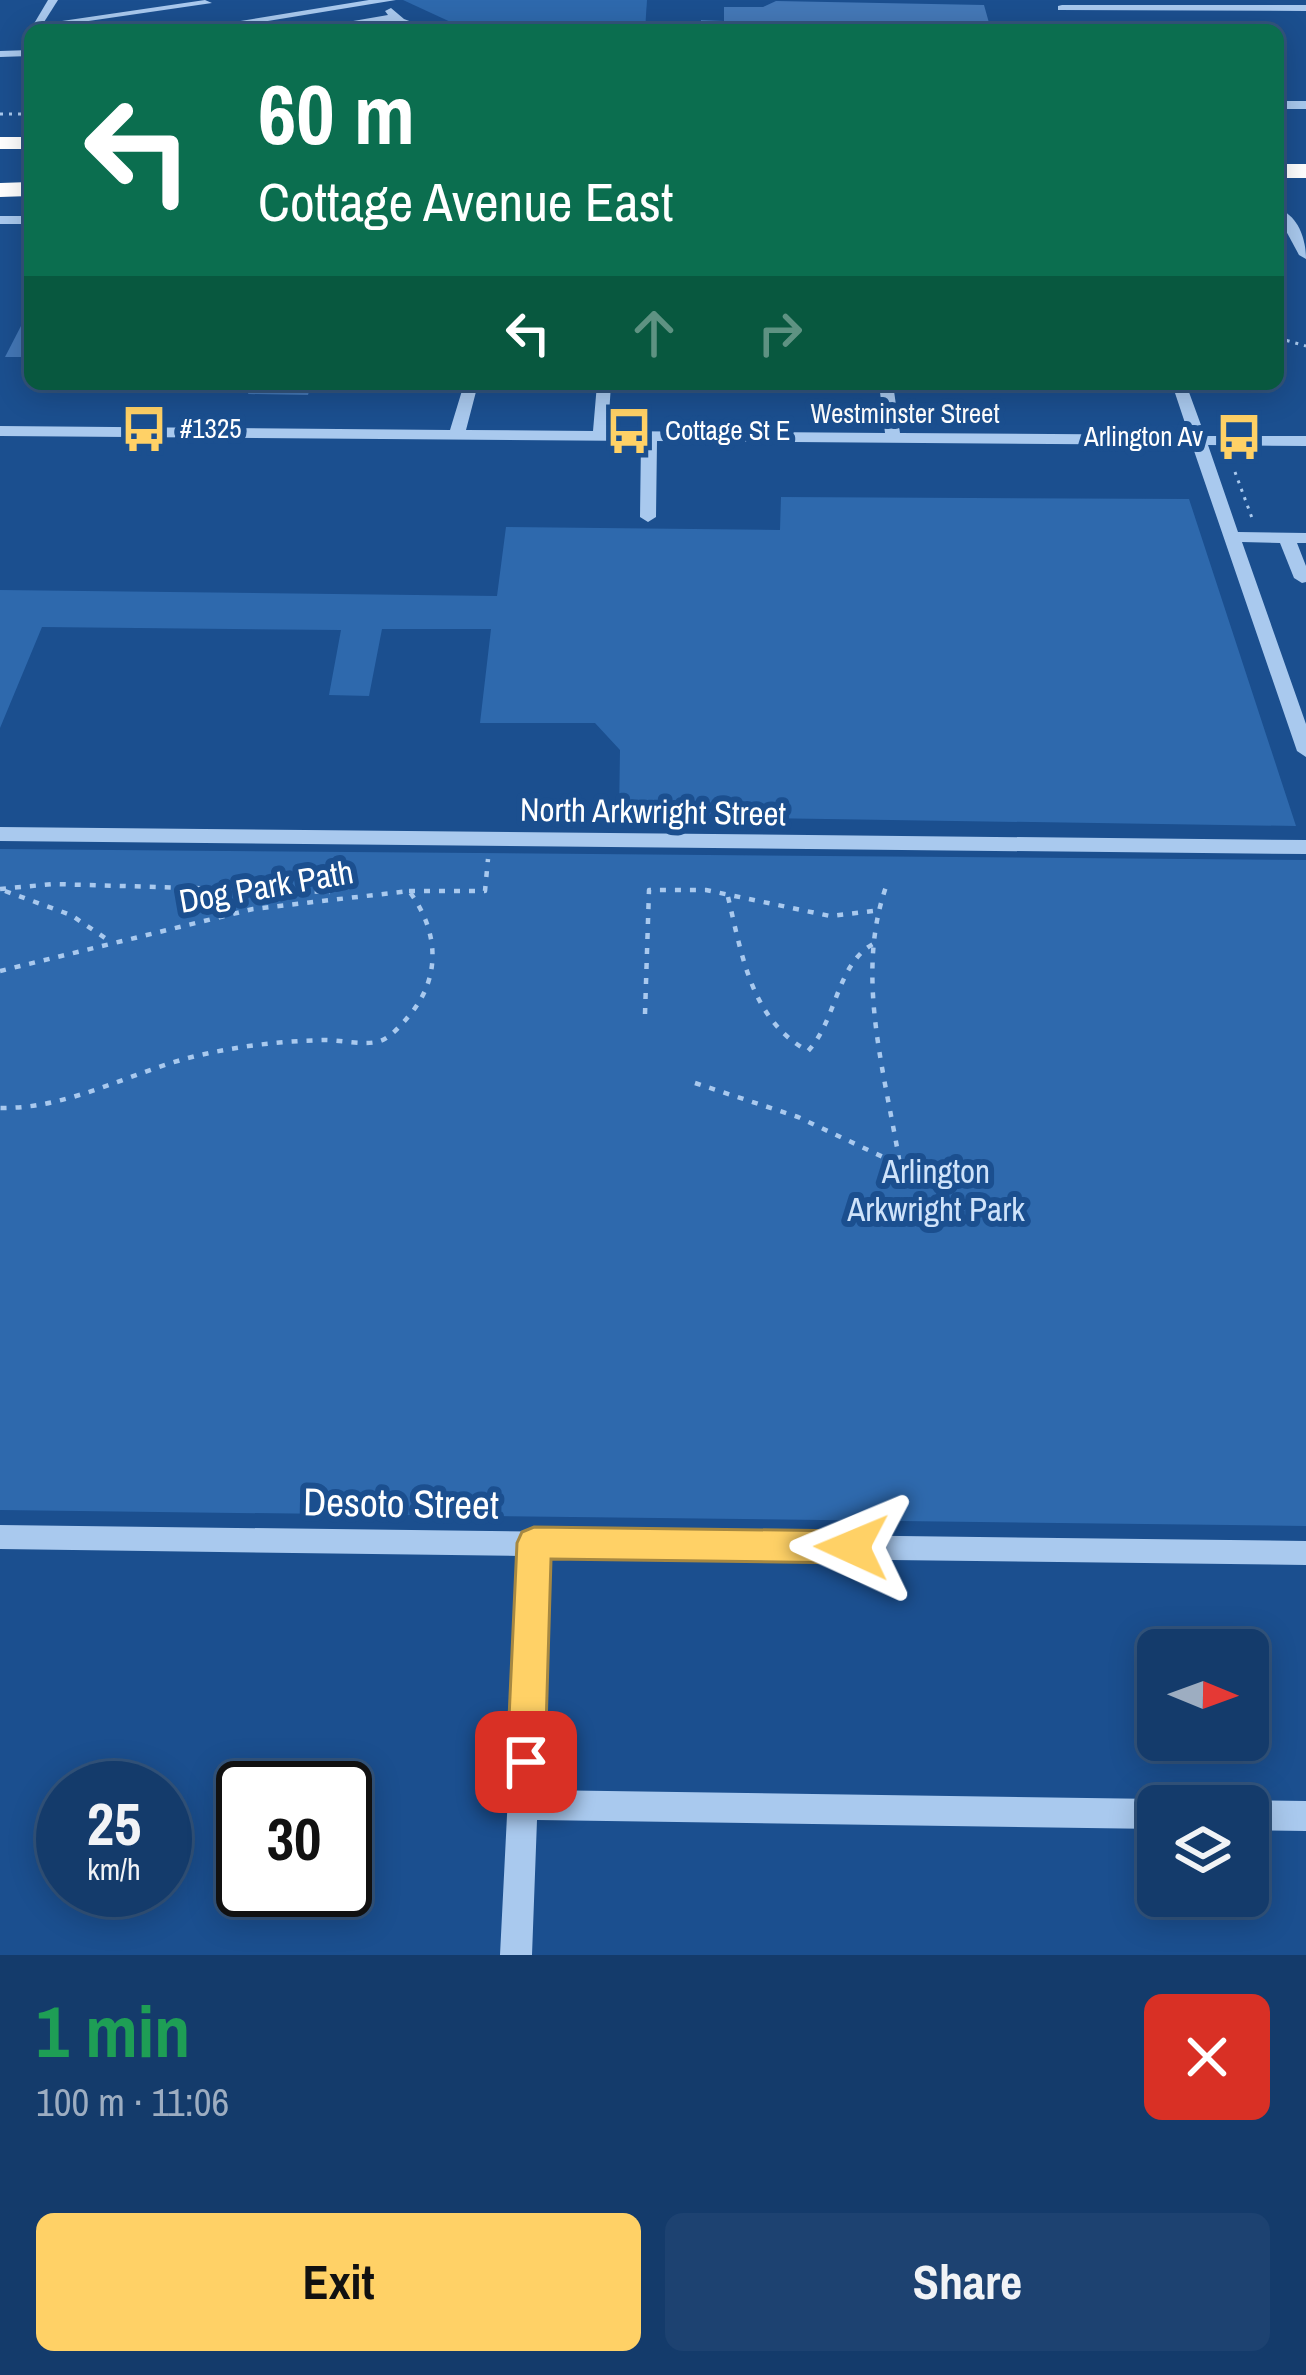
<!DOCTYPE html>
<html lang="en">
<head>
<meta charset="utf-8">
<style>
  :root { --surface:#143b6b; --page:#1d4271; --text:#f1f3f6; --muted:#9dadc1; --line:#33557e; --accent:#ffd166 }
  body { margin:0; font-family:"Archivo Narrow",sans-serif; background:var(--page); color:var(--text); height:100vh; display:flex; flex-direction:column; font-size:45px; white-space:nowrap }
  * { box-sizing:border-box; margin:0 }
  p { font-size:39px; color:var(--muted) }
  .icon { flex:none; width:66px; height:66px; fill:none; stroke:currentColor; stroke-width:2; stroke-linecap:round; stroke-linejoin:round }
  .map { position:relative; height:1955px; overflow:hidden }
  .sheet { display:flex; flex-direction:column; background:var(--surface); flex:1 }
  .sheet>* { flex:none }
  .banner { position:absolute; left:24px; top:24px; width:1260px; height:366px; border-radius:18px; box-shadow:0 6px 30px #0003,0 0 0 3px var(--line); background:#0b6e4f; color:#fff; overflow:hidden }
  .needle { width:78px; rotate:91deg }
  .controls { position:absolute; left:1137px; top:1629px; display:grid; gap:24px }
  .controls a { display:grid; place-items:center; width:132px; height:132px; border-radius:18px; background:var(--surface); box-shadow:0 6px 30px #0003,0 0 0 3px var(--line); font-size:60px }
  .speed { position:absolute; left:36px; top:1761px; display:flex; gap:24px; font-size:60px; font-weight:700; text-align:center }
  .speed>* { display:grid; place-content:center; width:156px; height:156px; border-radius:50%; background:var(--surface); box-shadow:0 6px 30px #0003,0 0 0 3px var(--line); line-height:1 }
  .speed small { font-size:30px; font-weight:400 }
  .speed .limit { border:6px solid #111; border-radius:18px; background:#fff; color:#111 }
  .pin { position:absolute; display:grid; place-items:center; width:102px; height:102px; color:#fff; margin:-51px; border-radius:24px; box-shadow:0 6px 18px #0006 }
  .me { position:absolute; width:132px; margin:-66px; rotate:271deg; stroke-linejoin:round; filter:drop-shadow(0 0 9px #0008) }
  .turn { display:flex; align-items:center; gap:42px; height:252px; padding:0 36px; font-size:54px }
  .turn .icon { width:156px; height:156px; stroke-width:2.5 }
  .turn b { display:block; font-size:84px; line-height:102px }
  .lanes { display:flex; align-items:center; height:114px; padding:0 36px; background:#0003; justify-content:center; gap:60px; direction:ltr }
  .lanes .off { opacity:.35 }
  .round { display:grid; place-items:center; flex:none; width:126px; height:126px; border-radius:18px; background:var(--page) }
  .summary { display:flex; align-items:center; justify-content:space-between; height:204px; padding:0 36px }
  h1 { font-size:72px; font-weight:700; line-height:90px; color:#1e9e55 }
  .action { display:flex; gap:24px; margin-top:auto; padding:24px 36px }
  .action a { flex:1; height:138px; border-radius:18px; background:var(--accent); color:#111; font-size:48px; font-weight:700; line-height:138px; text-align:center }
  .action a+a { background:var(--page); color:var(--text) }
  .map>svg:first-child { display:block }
  .green { fill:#2e69ad }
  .building { fill:#4478b7 }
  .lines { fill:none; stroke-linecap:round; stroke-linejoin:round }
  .path-far1 { stroke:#a9c9ee; stroke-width:3; stroke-dasharray:3 6; stroke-linecap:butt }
  .path { stroke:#a9c9ee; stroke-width:4.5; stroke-dasharray:6 9; stroke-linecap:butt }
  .minor { fill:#a9c9ee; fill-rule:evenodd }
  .highway { fill:#fff; fill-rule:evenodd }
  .route { fill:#ffd166; stroke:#a68842; stroke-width:3 }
  .labels { text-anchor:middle; stroke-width:12; stroke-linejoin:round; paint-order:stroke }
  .far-street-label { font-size:27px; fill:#fff; stroke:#1b4f8f }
  .far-poi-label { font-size:27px; fill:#fff; stroke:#1b4f8f; text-anchor:start }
  .street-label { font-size:33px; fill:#fff; stroke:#1b4f8f }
  .park-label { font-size:33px; fill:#cfe3fa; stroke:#1b4f8f }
  .near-street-label { font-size:39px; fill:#fff; stroke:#1b4f8f }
</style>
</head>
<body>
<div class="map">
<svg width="1306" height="1955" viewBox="0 0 1306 1955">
  <rect width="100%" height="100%" fill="#1b4f8f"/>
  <g class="green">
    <path d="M403,0H647L645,30H468Z"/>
    <path d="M781,497L1189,499L1296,826L619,816L620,750L595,723H480L491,629H382L369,696L329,695L341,630L42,627L0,728V590L497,596L506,527L780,530Z"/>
    <path d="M0,849L1306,860V1526L0,1510Z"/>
  </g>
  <g class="building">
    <path d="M776,1L984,5L991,30H701V20L724,21V7H763Z"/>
    <path d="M22,324H30V357H5Z"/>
    <path d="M251,384H311L308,395L248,394Z"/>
  </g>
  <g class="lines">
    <g class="path-far1">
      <path d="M0,114H30"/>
      <path d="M1278,338L1306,346"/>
      <path d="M1235,472L1252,518"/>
    </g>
    <g class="path">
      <path d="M0,889L53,884L330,892"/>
      <path d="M5,891L71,915L111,942"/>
      <path d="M409,891H485L488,859"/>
      <path d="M728,897C742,955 751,1020 808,1051C837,1020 836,965 873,944"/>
      <path d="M0,971L253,909L409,891C439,931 442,978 408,1017C401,1025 390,1038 380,1041C366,1046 340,1040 325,1040C281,1041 238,1046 196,1056C130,1072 70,1109 0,1108"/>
      <path d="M645,1014L649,890H706L830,916L873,911"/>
      <path d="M695,1083L798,1117L900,1165C885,1072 854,975 887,884"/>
    </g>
    <g class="minor">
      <path d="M48,0H58L39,30L29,32Z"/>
      <path d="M205,0L212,3L68,24L62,21Z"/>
      <path d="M369,0H396L213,30H185Z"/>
      <path d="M1062,5H1306V11L1058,10V6Z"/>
      <path d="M391,8L404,19L433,30H416L394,21L330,30H301L388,15L385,11Z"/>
      <path d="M30,50V56L0,57V51Z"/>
      <rect x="1278" y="101" width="28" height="8"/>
      <path d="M1285,212C1300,221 1306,242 1306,259L1299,255L1278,216Z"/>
      <rect x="0" y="216" width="30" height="8"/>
      <path d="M464,384H478L466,430L593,431L597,384H611L608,431L885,433L879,384H893L900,433L1189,435L1172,384H1186L1205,436H1306V446L1208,445L1238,532L1306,533V543H1297L1306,566V582L1302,583L1294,578L1280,543L1242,542L1306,724V757L1297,751L1192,445L657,441L656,517L648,522L640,517L641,441L0,436V426L450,430Z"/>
      <path d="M0,827L1306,840V854L0,841Z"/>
      <path d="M0,1525L1306,1541V1565L547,1556L538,1790L1158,1799L1170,1806H1158V1829L537,1820L532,1955H500L520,1556L0,1549Z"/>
      <path d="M1248,1800L1306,1801V1831L1248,1830V1806H1237Z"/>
    </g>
    <g class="highway">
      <rect x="0" y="137" width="30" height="12"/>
      <rect x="1278" y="164" width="28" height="14"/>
      <path d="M30,182V196L0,197V183Z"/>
    </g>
  </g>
  <path class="route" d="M534,1527L852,1531L864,1536L869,1547L864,1559L852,1563L551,1559L545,1762L539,1775L526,1780L512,1775L507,1762L517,1543L522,1532Z"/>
  <defs>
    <symbol id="bus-bare" viewBox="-9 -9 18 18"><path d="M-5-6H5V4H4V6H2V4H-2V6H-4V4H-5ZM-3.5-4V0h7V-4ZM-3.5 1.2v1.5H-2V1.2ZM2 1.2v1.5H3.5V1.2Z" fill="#ffd166" stroke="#1b4f8f" stroke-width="2.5" paint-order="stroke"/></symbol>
  </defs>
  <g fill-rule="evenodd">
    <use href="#bus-bare" x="111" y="396" width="66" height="66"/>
    <use href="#bus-bare" x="596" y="398" width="66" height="66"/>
    <use href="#bus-bare" x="1206" y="404" width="66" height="66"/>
  </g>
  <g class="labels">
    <g class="far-street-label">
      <text x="905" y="423">Westminster Street</text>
    </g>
    <g class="far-poi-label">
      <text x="180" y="438">#1325</text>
      <text x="665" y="440">Cottage St E</text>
      <text x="1203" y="446" text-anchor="end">Arlington Av</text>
    </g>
    <g class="street-label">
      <text transform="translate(653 811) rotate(1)" y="12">North Arkwright Street</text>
      <text transform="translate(266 886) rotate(-10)" y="12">Dog Park Path</text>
    </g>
    <g class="park-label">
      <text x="936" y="1183">Arlington<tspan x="936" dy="38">Arkwright Park</tspan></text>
    </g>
    <g class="near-street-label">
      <text transform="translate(401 1503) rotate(1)" y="14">Desoto Street</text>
    </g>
  </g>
</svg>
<div class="controls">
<a><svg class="needle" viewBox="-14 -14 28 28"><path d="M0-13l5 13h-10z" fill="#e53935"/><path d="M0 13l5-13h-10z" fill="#9dadc1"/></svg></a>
<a><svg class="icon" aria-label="layers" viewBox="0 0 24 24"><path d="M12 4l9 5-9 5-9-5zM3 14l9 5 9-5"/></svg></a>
</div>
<div class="speed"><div>25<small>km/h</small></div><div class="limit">30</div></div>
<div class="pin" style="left:526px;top:1762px;background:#d93025"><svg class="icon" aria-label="arrive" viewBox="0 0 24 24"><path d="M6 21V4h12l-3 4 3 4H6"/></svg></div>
<svg class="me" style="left:852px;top:1547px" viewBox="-20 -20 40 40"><path d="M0-17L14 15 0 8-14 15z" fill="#ffd166" stroke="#fff" stroke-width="4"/></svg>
<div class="banner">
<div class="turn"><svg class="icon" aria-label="left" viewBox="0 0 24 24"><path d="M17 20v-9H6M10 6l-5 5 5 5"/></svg><div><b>60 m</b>Cottage Avenue East</div></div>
<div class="lanes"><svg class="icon" aria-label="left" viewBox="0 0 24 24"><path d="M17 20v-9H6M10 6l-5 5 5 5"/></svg><svg class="icon off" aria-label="ahead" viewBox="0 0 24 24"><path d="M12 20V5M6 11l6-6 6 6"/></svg><svg class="icon off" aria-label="right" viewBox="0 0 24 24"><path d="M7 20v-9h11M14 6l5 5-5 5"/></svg></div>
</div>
</div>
<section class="sheet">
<div class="summary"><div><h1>1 min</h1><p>100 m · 11:06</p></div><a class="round" style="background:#d93025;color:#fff"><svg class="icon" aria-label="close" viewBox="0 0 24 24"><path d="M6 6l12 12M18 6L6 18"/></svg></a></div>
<div class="action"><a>Exit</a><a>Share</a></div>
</section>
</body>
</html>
